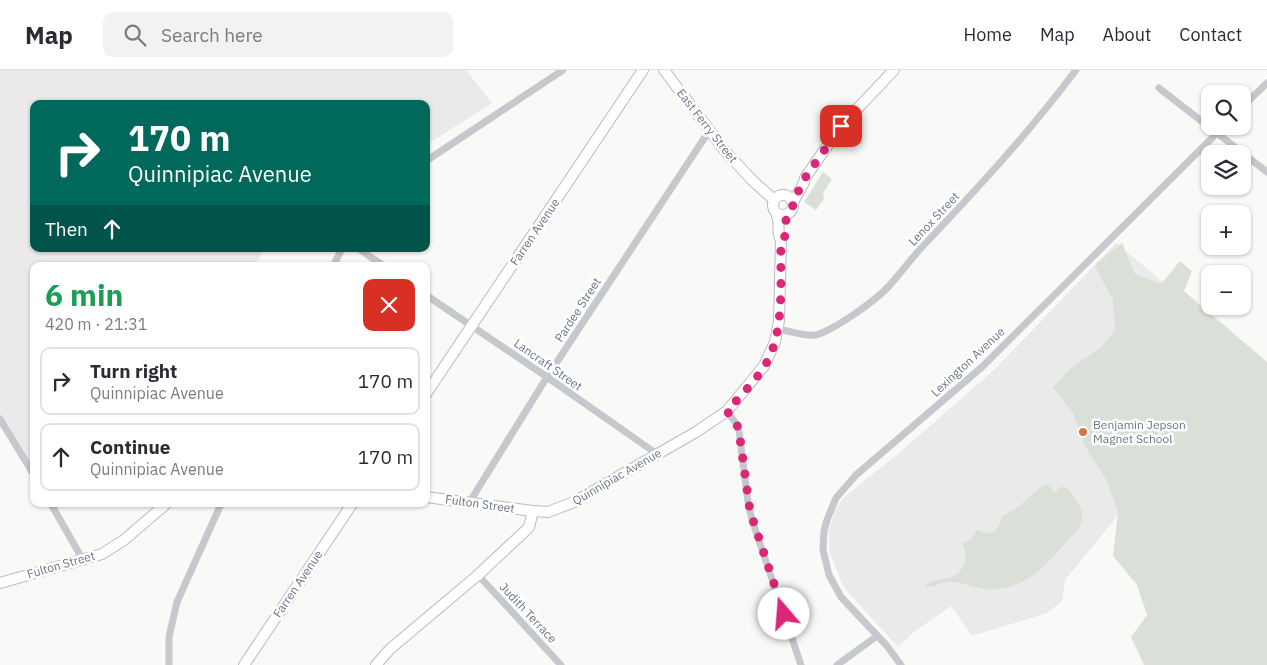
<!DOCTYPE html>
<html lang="en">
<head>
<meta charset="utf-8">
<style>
  :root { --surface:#fff; --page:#f2f2f3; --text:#2b2b33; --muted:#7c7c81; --line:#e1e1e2 }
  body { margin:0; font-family:"IBM Plex Sans",sans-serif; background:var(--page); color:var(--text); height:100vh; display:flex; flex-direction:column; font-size:19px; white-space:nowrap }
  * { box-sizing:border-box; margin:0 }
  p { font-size:16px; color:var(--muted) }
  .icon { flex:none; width:28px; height:28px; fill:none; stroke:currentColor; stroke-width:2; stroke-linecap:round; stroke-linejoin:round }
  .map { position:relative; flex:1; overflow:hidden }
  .drawer { position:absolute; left:30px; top:192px; width:400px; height:245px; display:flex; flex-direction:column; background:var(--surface); border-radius:10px; box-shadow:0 1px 4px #0004 }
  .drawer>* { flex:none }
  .hud { position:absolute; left:30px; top:30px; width:400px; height:152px; border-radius:10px; box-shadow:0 1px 4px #0004; background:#00695c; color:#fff; overflow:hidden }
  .buttons { position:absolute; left:1201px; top:15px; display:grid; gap:10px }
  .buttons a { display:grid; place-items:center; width:50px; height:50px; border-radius:10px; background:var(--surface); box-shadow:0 1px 4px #0004; font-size:25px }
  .pin { position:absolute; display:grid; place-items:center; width:42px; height:42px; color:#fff; margin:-21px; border-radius:10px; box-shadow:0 2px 8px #0006 }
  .me { position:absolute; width:55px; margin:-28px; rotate:342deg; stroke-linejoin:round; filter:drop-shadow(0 0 4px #0008) }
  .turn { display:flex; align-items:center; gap:18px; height:105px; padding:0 15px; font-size:22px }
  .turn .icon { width:65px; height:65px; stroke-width:2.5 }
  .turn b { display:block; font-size:35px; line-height:42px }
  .then { display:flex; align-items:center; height:48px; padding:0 15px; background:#0003; gap:10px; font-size:19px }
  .round { display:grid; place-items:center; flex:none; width:52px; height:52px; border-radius:10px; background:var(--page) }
  .summary { display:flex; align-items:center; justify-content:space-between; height:85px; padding:0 15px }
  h1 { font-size:30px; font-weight:700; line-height:38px; color:#1e9e55 }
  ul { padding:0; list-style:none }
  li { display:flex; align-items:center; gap:15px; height:68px; margin:0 10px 8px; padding:0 5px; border:2px solid var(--line); border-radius:10px }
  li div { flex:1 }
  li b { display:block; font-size:19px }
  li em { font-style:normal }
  header { display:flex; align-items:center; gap:30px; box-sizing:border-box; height:70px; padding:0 25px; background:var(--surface); border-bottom:1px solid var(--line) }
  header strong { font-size:24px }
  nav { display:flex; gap:28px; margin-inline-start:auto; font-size:18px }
  .search { width:350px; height:45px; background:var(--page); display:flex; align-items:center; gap:12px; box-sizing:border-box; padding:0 18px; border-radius:10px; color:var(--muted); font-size:19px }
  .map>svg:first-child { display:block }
  .built { fill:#eaeaea }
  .green { fill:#dae0d8 }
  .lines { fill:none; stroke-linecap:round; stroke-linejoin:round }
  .secondary-casing { stroke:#b8bbc0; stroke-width:12 }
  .street { stroke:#c5c8cc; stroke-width:7 }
  .secondary { stroke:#fff; stroke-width:10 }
  .route { stroke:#db2777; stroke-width:9; stroke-dasharray:0 16.2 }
  .poi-dot { fill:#d6763a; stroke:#fff; stroke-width:2 }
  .labels { text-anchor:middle; stroke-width:5; stroke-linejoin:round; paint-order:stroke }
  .street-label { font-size:12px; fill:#6b7586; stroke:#fff }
  .poi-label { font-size:12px; fill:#6b7586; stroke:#fff; text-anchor:start }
</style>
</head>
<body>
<header>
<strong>Map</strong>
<div class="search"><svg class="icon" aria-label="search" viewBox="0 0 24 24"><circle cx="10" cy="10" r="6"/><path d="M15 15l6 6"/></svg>Search here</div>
<nav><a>Home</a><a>Map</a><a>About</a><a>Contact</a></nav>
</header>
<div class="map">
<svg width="1267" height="595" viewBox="0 0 1267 595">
  <rect width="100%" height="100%" fill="#f9f9f7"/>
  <g class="built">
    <path d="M0,0H466L492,33L426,75V34H34V179H265L254,196H34V405L0,349Z"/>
    <path d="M1116,173L1180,226L1128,433L1065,510L1062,531L1047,543L972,566L951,536L914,562L898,577L845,519L842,513L831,486L829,476V460L835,441L843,428L899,383L995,299Z"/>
  </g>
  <g class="green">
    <path d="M823,102L832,109L823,123L824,129L816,140L804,132Z"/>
    <path d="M1122,173L1135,204L1161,214L1180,191L1192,201L1184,221L1267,292V595H1144L1131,567L1147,545L1137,515L1113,486L1118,442L1107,411L1085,376L1073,343L1053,317L1070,299L1101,277L1115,261L1113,229L1098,203L1096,194Z"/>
    <path d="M1047,414L1055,423L1061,417H1066C1077,430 1088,441 1079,458C1053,486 1029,523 986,519C973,518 961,511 948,512C940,513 933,517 926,517L925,515C934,509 942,510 951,507C966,501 968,487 963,474L971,468L977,460C993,467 998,461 1002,446L1019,436L1043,415Z"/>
  </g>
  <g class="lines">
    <defs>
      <g id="secondary">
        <path d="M664,0L725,81L752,110L774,130"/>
        <circle cx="783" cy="135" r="10"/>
        <path d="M793,135C794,125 804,118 805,108L841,56L894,0"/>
        <path d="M426,324L643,0"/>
        <path d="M426,427L533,441L548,442L574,432L696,362L727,341L764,296L775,272L779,251L781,171C776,162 781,152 776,143"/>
        <path d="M0,513L102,484L124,470L166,434"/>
        <path d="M244,595L352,434"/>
        <path d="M376,595L390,579L478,505L524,462L529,457L533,441"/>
      </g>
    </defs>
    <use href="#secondary" class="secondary-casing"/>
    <g class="street">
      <path d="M1159,18L1267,102"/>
      <path d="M1242,37L1267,13"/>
      <path d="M426,91L563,0"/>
      <path d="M359,179L384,196"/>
      <path d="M333,196L342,179"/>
      <path d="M426,225L547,307L657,384"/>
      <path d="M778,259C790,261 804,267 816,265C834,260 875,231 888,217C900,204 910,190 922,177C976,120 1029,63 1076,0"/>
      <path d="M727,341L737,355L739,361L748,432L752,450L801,595"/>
      <path d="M0,349L34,405"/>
      <path d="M469,433L547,307L709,61"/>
      <path d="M51,434L83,490"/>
      <path d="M478,505L561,595"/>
      <path d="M169,595V567L177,532L221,434"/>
      <path d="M837,595L877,566"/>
      <path d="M901,595L887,576L841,527L829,505L823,480L824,461L827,450L836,428L856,405L982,297L1224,56"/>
    </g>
    <use href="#secondary" class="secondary"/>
  </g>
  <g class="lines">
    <path class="route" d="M784,544L750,441L739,361L737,355L727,341C741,325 758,309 768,290C785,257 780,207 781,171L785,166L786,150L792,139L795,126L804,113L805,108L841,56"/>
  </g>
  <circle class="poi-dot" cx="1083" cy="362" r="5"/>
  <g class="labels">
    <g class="street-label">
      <text transform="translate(707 56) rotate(52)" y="4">East Ferry Street</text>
      <text transform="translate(934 149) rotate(-47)" y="4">Lenox Street</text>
      <text transform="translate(535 162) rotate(-56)" y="4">Farren Avenue</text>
      <text transform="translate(578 240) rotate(-57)" y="4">Pardee Street</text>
      <text transform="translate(968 292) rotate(-43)" y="4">Lexington Avenue</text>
      <text transform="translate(548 295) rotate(35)" y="4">Lancraft Street</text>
      <text transform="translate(617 407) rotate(-30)" y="4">Quinnipiac Avenue</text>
      <text transform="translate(480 434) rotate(8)" y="4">Fulton Street</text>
      <text transform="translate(61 495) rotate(-16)" y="4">Fulton Street</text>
      <text transform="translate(298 514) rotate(-56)" y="4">Farren Avenue</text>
      <text transform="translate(528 543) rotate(47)" y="4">Judith Terrace</text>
    </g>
    <g class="poi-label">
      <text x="1093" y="359">Benjamin Jepson<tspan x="1093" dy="14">Magnet School</tspan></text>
    </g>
  </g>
</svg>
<div class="buttons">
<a><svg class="icon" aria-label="search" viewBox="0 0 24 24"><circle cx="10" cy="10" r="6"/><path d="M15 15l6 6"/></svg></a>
<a><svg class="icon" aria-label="layers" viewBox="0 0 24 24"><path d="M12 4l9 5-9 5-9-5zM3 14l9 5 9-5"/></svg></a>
<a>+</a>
<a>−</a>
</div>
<div class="pin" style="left:841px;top:56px;background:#d93025"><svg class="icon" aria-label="arrive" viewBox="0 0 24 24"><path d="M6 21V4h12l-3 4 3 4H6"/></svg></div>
<svg class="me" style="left:784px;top:544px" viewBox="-20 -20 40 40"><circle r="19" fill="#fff"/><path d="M0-13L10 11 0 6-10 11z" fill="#db2777"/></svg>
<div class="hud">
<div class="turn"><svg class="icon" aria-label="right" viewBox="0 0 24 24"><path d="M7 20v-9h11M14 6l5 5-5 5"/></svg><div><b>170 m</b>Quinnipiac Avenue</div></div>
<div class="then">Then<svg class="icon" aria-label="ahead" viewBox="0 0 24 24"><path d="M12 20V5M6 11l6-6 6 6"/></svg></div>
</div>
<section class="drawer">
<div class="summary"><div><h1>6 min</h1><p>420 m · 21:31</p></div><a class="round" style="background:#d93025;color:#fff"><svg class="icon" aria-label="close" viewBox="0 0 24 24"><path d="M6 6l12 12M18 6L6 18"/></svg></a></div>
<ul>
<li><svg class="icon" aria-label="right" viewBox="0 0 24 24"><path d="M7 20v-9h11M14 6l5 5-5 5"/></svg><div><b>Turn right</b><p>Quinnipiac Avenue</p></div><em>170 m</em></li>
<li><svg class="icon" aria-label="ahead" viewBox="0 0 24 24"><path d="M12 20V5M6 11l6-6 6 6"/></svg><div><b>Continue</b><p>Quinnipiac Avenue</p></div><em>170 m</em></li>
</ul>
</section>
</div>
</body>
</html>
